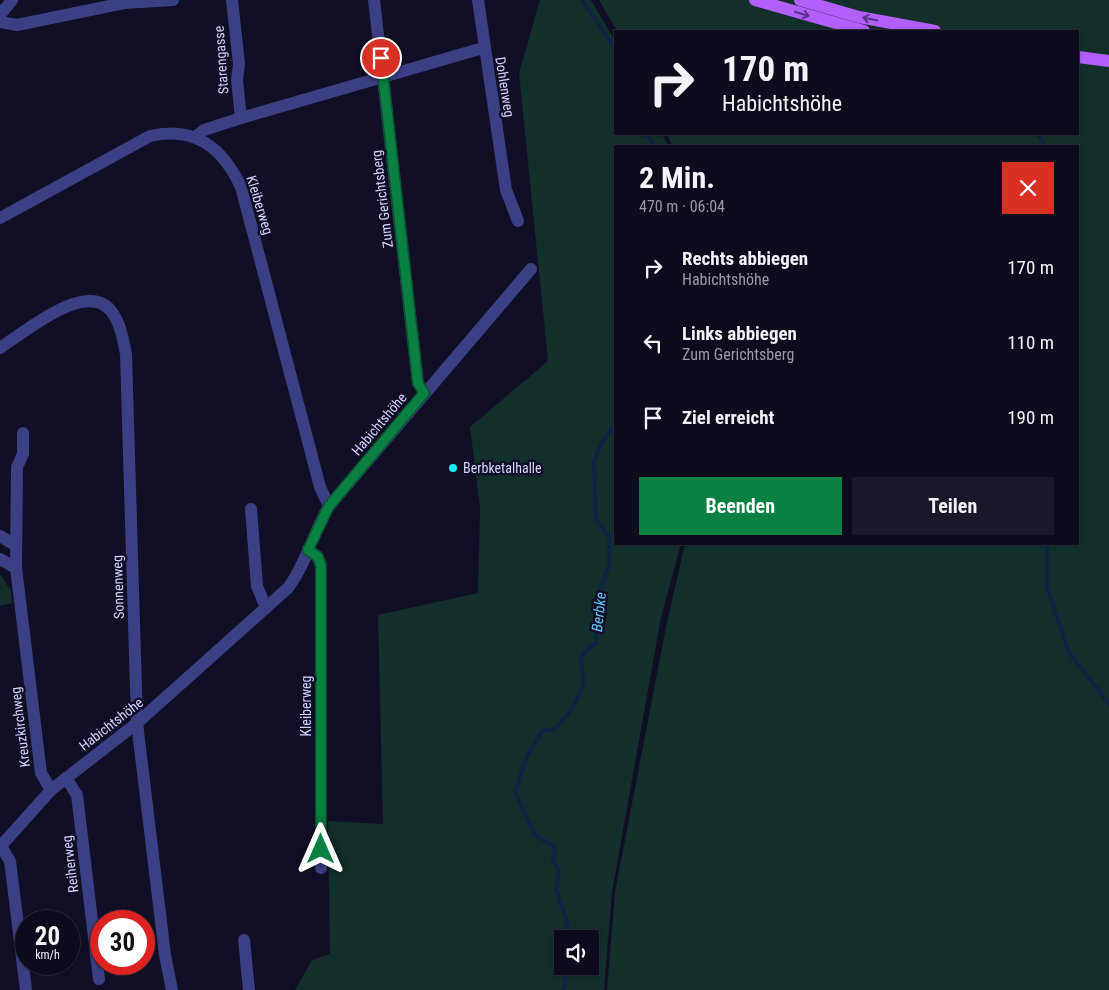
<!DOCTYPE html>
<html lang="de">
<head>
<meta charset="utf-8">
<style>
  :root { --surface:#0d0b1c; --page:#1b1929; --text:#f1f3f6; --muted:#9a9ba3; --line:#2d2b3b; --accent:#0b8043 }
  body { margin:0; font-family:"Roboto Condensed",sans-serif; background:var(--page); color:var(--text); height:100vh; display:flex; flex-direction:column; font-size:19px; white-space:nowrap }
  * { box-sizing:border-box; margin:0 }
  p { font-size:16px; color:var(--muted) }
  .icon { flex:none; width:28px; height:28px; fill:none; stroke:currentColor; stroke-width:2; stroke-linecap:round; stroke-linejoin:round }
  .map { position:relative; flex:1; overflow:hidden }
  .drawer { position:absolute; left:614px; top:145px; width:465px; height:400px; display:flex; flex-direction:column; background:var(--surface); border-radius:0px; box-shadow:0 1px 4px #0004,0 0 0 1px var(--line) }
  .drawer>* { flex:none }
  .top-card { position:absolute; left:614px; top:30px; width:465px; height:105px; border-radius:0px; box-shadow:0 1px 4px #0004,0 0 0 1px var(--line); background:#0d0b1c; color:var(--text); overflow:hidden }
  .controls { position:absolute; left:554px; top:930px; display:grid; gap:10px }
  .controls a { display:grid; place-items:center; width:45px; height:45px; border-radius:0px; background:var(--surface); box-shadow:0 1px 4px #0004,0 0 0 1px var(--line); font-size:25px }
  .speed { position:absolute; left:15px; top:910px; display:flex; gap:10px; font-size:25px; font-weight:700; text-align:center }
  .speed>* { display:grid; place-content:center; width:65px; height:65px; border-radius:50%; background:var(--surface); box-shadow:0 1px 4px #0004,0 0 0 1px var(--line); line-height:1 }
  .speed small { font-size:12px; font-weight:400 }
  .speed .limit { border:8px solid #d22; background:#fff; color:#111 }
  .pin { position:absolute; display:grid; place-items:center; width:42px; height:42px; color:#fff; margin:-21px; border:2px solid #fff; border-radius:50%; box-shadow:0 1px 5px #0007 }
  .me { position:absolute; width:55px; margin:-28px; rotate:0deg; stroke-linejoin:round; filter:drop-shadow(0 0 4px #0008) }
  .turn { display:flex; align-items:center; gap:18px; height:105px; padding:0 25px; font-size:22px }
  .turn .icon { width:65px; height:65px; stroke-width:2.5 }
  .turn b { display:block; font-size:35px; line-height:42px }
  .round { display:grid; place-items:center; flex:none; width:52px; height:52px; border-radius:0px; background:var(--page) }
  .overview { display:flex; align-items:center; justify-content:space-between; height:85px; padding:0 25px }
  h1 { font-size:30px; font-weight:700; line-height:38px }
  .button { display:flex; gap:10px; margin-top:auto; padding:10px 25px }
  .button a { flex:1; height:58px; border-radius:0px; background:var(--accent); color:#fff; font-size:20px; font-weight:700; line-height:58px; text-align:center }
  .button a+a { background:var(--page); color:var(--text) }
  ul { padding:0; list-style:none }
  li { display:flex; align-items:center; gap:15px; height:75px; padding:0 25px }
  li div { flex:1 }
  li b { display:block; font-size:19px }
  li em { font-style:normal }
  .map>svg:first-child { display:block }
  .green { fill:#122f2b; fill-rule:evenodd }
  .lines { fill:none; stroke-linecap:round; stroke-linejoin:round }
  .stream { stroke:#0b2442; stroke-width:4 }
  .minor { stroke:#3b3f83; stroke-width:12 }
  .major { stroke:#b25efb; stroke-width:12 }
  .oneway { stroke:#593385 }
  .route-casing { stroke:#07532c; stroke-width:12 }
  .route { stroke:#0b8043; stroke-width:9 }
  .poi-dot { fill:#05f6f9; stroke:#110f25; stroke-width:2 }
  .labels { text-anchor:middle; stroke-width:5; stroke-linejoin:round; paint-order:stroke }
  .street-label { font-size:14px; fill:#d5d4fe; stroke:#110f25 }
  .poi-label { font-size:14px; fill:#d5d4fe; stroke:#110f25; text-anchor:start }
  .water-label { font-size:15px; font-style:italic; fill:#65c3fc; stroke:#110f25 }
</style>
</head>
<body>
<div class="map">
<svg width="1109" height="990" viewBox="0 0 1109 990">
  <rect width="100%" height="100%" fill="#110f25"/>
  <g class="green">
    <path d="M540,0H591L615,41V134H662L668,146H615V544H681L661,617L612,892L604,990H295L312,960L330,954L328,821L383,824L378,615L478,593L480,508L470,427L548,361L519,73ZM562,939H590V966H562Z"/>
    <path d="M599,0H1109V990H607L615,892L666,627L685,544H1078V146H672L667,134H1078V31H617Z"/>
    <path d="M0,574L11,591L12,603L0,606Z"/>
  </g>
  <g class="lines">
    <g class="stream">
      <path d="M582,0L615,49"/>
      <path d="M647,134L654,146"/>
      <path d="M1039,134L1044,146"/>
      <path d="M1047,544V587L1068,651L1109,704"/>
      <path d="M564,939L567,921L556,890L559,871L553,860L555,847L535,835L515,792L527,756L542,731C545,730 550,731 553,729C563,725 582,693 583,684C585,662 572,660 596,643L599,593L609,565V537L596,520L594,461L602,442L615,424"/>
      <path d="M562,953V966"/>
      <path d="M563,966L566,982L563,990"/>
    </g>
    <g class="minor">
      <path d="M232,0L239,64L237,80L241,118"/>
      <path d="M374,0L418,383L424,393"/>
      <path d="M478,0L506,190L518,221"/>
      <path d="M0,15L12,0"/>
      <path d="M0,22L17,25L124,3L173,0"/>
      <path d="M195,137L204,130L241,118L483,48"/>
      <path d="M0,218L150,136C195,126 222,147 241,187L320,487L329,506"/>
      <path d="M0,348C25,332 93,273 115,317C122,328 123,341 126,354L137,723L165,955L172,990"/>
      <path d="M23,433V454L17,467L16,568L41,773L51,790"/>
      <path d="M251,509L257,586L266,608"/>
      <path d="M0,536L15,545"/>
      <path d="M308,549L318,557L321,566V868"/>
      <path d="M0,559L16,568"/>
      <path d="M66,778L77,795L99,979"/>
      <path d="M1,846L10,861L26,990"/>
      <path d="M0,847L51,790L137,723L288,588C306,564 313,533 329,506L531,269"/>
      <path d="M244,940L249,990"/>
    </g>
    <g class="major">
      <path d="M755,0L864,31"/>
      <path d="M800,0L859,17L935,31"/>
      <path d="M1078,57L1109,61"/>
    </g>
  </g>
  <defs><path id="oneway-shaft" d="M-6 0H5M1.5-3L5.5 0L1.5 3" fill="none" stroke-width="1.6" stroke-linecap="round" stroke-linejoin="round" transform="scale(1.25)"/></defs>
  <g class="oneway">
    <use href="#oneway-shaft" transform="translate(802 14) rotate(17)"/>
    <use href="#oneway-shaft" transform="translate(870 19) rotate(-169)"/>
  </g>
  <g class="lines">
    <defs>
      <path id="route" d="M321,849V566L318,557L308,550L329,506L424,393L418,383L381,58"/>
    </defs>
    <use href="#route" class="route-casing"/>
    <use href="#route" class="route"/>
  </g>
  <circle class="poi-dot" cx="453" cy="468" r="5"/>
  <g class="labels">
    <g class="street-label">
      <text transform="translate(221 60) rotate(-94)" y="5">Starengasse</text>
      <text transform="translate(505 87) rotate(81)" y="5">Dohlenweg</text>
      <text transform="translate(382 199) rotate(-97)" y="5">Zum Gerichtsberg</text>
      <text transform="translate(260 205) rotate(73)" y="5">Kleiberweg</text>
      <text transform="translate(379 424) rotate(-50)" y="5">Habichtshöhe</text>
      <text transform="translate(118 587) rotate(-92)" y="5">Sonnenweg</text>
      <text transform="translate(306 706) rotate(-90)" y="5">Kleiberweg</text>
      <text transform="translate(111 724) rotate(-38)" y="5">Habichtshöhe</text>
      <text transform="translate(20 727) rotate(-97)" y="5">Kreuzkirchweg</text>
      <text transform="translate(70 864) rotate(-97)" y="5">Reiherweg</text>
    </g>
    <g class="poi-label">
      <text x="463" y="473">Berbketalhalle</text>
    </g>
    <g class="water-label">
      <text transform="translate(599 612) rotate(-84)" y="5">Berbke</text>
    </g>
  </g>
</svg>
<div class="controls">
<a><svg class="icon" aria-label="sound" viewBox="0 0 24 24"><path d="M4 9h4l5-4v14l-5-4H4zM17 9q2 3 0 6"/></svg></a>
</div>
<div class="speed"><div>20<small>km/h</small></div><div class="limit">30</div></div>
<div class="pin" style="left:381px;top:58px;background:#d93025"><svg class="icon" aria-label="arrive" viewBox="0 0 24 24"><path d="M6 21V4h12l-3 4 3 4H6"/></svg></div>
<svg class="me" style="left:321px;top:849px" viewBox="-20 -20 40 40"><path d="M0-17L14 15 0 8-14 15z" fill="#0b8043" stroke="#fff" stroke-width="4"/></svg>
<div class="top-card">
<div class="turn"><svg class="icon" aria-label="right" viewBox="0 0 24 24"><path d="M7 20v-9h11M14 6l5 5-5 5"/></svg><div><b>170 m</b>Habichtshöhe</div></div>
</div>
<section class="drawer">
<div class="overview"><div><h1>2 Min.</h1><p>470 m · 06:04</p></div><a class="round" style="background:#d93025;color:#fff"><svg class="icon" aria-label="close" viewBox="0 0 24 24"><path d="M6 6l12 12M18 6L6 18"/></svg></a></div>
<ul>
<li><svg class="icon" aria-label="right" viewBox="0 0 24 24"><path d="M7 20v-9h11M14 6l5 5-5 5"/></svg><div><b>Rechts abbiegen</b><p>Habichtshöhe</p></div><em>170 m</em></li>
<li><svg class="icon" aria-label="left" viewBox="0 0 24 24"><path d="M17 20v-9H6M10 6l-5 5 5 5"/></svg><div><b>Links abbiegen</b><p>Zum Gerichtsberg</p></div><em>110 m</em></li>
<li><svg class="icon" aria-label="arrive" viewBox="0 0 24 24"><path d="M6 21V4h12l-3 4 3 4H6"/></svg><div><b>Ziel erreicht</b></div><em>190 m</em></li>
</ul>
<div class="button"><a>Beenden</a><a>Teilen</a></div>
</section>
</div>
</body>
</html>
